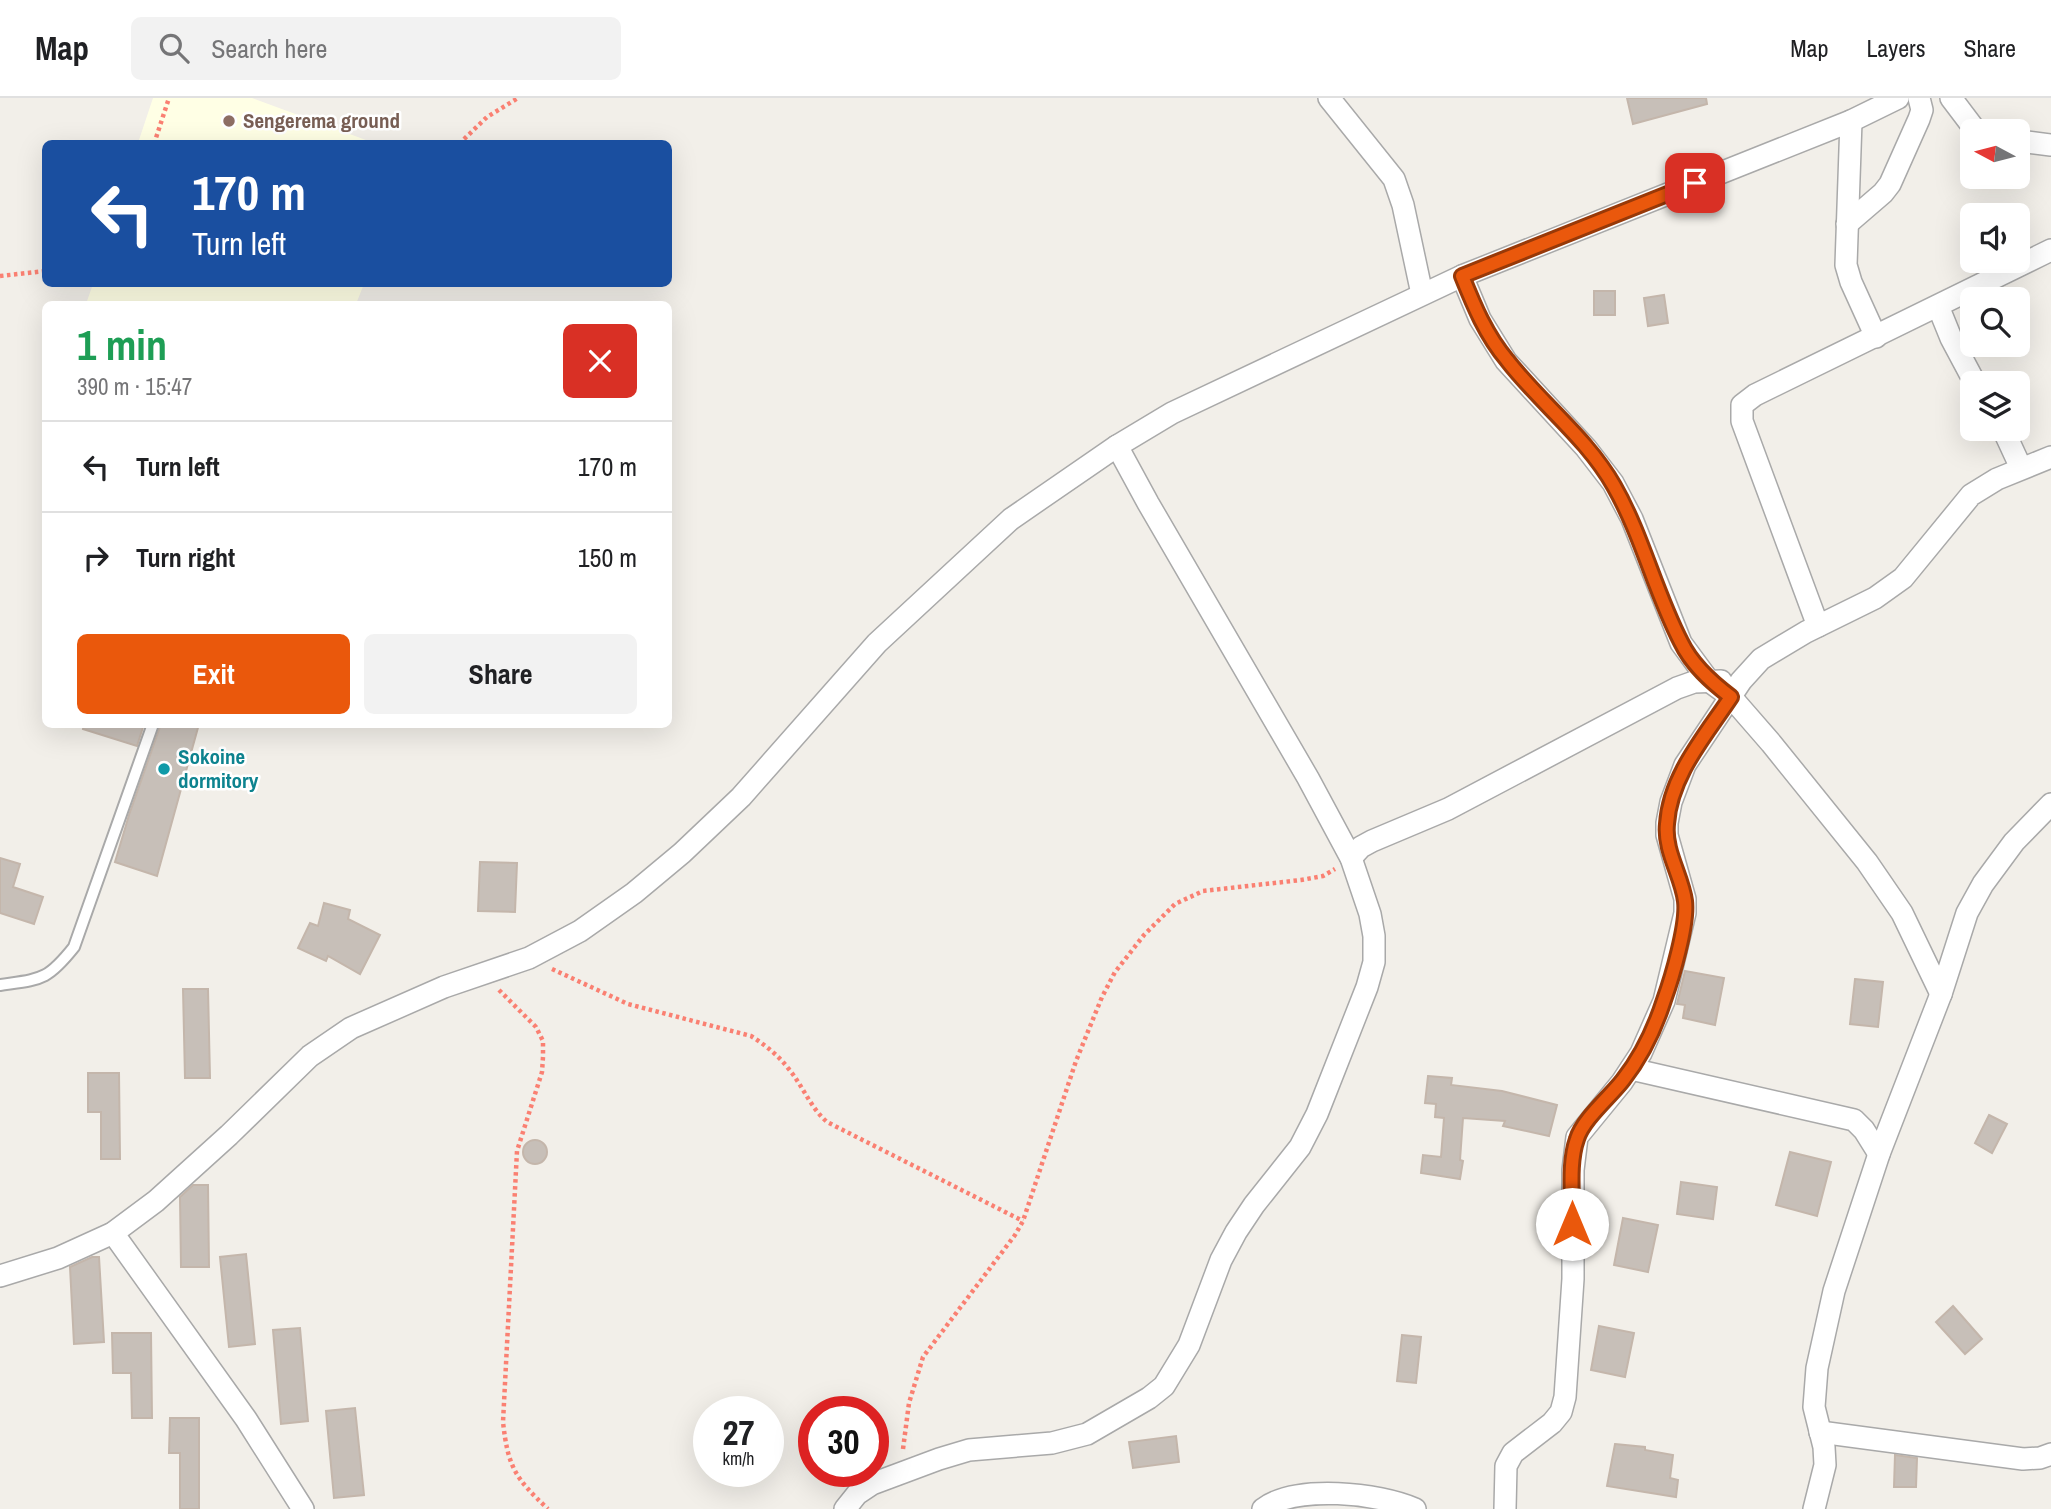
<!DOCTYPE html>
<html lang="en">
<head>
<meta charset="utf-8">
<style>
  :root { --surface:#fff; --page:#f2f2f2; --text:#202124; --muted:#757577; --line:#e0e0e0; --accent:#ea580c }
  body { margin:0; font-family:"Archivo Narrow",sans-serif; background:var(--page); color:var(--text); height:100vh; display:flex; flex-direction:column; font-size:26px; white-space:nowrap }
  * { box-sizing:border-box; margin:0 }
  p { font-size:23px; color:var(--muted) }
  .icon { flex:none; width:38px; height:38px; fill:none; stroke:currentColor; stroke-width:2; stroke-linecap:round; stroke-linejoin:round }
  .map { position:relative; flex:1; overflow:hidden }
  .drawer { position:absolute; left:42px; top:203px; width:630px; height:427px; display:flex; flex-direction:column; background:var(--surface); border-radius:10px; box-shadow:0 7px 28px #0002 }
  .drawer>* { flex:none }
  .hud { position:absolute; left:42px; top:42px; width:630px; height:147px; border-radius:10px; box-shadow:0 7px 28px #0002; background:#1a4fa0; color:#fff; overflow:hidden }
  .needle { width:46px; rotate:277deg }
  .controls { position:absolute; left:1960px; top:21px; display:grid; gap:14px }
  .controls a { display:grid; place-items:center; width:70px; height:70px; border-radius:10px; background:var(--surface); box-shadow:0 7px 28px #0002; font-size:35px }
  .speed { position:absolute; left:693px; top:1298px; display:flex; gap:14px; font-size:35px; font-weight:700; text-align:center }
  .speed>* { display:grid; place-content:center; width:91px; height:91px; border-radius:50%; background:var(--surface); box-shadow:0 7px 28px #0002; line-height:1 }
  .speed small { font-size:18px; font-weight:400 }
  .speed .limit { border:10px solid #d22; background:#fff; color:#111 }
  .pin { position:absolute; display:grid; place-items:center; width:60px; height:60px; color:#fff; margin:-30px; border-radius:14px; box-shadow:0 4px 10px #0006 }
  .me { position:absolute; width:77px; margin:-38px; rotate:0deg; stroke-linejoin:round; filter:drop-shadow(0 0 5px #0008) }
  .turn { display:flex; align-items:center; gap:24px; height:147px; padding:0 35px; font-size:32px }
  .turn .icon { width:91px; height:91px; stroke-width:2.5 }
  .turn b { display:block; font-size:49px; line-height:60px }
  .round { display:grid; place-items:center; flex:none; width:74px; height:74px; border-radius:10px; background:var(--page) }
  .headline { display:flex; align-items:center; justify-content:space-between; height:119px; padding:0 35px }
  h1 { font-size:42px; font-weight:700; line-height:52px; color:#1e9e55 }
  .action { display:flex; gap:14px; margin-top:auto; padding:14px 35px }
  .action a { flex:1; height:80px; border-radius:10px; background:var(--accent); color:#fff; font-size:28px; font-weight:700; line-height:80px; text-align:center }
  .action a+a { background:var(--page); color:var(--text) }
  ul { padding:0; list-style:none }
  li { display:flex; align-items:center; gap:21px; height:91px; padding:0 35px; border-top:2px solid var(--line) }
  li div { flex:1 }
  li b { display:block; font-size:26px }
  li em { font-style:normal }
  header { display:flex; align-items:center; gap:42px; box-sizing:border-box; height:98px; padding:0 35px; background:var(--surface); border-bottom:2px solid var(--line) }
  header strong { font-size:33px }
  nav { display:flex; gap:38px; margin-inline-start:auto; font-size:24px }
  .search { width:490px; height:63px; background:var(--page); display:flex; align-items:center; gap:18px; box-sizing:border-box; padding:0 24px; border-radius:10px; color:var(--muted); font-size:26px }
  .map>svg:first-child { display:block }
  .education { fill:#ffffe5 }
  .building { fill:#c7bfb8; stroke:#c4b6ab; stroke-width:2 }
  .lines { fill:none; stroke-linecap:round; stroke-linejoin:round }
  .service-casing { stroke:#a9a9a9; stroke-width:14 }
  .minor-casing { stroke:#a9a9a9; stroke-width:24 }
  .path { stroke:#fa8072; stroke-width:4.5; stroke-dasharray:3.5 3.5; stroke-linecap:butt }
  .service { stroke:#fff; stroke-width:10 }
  .minor { stroke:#fff; stroke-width:21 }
  .route-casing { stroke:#983908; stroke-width:18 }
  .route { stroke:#ea580c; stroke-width:12 }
  .education-dot { fill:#8d6e63; stroke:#fff; stroke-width:2.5 }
  .culture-dot { fill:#0f9aa8; stroke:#fff; stroke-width:2.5 }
  .labels { text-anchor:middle; stroke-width:5; stroke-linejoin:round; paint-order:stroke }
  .education-label { font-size:21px; font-weight:bold; fill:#785e54; stroke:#fff; text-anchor:start }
  .culture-label { font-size:21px; font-weight:bold; fill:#0d838f; stroke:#fff; text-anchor:start }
</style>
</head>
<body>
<header>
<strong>Map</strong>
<div class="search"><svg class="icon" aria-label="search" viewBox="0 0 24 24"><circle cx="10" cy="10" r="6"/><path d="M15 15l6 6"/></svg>Search here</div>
<nav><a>Map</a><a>Layers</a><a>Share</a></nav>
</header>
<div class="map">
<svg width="2051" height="1411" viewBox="0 0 2051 1411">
  <rect width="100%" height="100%" fill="#f2efe9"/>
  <g class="education">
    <path d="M153,0H252L374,45H138Z"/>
    <path d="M93,186H364L356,206H86Z"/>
  </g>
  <g class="building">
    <path d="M1627,0H1706L1707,6L1633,26Z"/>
    <rect x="1594" y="193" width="21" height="24"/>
    <path d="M1664,197L1668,225L1648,228L1644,200Z"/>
    <path d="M84,626H144L137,648L83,631Z"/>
    <path d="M161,626H199L157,778L115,764L129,717Z"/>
    <path d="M0,760L20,766L13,789L43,799L34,826L0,815Z"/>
    <path d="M480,764L517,765L515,814L478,813Z"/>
    <path d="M324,805L350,812L348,821L380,837L360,876L328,858L326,863L298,850L310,825L318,828Z"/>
    <path d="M1685,873L1724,880L1715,927L1683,920L1685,907L1677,906Z"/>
    <path d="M1855,881L1883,884L1878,929L1850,926Z"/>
    <path d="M183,891H208L210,980H185Z"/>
    <path d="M88,975H119L120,1061H101V1014H88Z"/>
    <path d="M1428,978L1452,980L1451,987L1502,993L1557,1007L1549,1038L1503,1028L1505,1023L1463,1020L1460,1062L1463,1063L1460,1081L1421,1075L1423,1057L1441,1059L1444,1020L1435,1019L1436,1006L1425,1005Z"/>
    <path d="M1989,1017L2007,1026L1992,1055L1975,1045Z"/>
    <circle cx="535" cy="1054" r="12"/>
    <path d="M1790,1054L1831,1064L1817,1118L1776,1107Z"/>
    <path d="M1681,1084L1717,1089L1713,1121L1677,1116Z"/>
    <path d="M193,1087H208L209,1169H181L180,1099Z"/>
    <path d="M1623,1120L1658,1127L1648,1174L1614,1167Z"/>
    <path d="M246,1156L255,1246L229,1249L220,1159Z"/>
    <path d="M92,1159H99L104,1244L74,1246L70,1169Z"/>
    <path d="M1953,1208L1982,1241L1965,1256L1936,1224Z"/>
    <path d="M1599,1228L1634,1235L1625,1279L1591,1272Z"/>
    <path d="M300,1230L308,1323L281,1326L273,1232Z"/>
    <path d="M112,1235H151L152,1320H132L131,1275H113Z"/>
    <path d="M1402,1237L1421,1239L1416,1285L1397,1283Z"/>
    <path d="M355,1310L364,1397L334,1400L326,1313Z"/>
    <path d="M170,1320H199V1411H180V1355H169Z"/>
    <path d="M1176,1338L1179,1364L1133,1370L1129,1344Z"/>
    <path d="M1615,1346L1645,1349V1352L1673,1357L1670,1380L1678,1382L1676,1399L1607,1388Z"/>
    <path d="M1895,1357L1917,1360L1916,1389H1894Z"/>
  </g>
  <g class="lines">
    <defs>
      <path id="service" d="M0,887C41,881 47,883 74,849L153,626"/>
      <g id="minor">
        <path d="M1329,0L1394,81L1403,107L1422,196"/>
        <path d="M1951,0L1976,33"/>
        <path d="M1851,23L1846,167L1851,184L1876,239"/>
        <path d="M2018,43L2051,47"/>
        <path d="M1847,126L1883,95L1890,86L1919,21L1922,12L1919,0"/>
        <path d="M1462,178L1480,221L1506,263L1586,350L1613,385L1632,421L1681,545L1709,583L1731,599L1771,645L1867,764L1902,815L1941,896"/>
        <path d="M1938,208L1951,240L1975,285"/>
        <path d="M2003,331L2021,370"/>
        <path d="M1818,528L1742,323V307L1755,297L2051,152"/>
        <path d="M1351,760L1361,749L1372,743L1448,711L1677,590L1694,584L1721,583"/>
        <path d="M1631,971L1854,1022L1864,1032L1879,1056"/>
        <path d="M113,1135L246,1321L303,1411"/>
        <path d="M0,1178L58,1160L113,1135L156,1103L229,1037L310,958L351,930L444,889L529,860L580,833L634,795L682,755L741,699L877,545L1011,421L1117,348L1172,315L1462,178L1851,23L1898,0"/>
        <path d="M1820,1334L2023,1361L2040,1360L2051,1356"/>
        <path d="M845,1411L857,1396L872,1386L939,1361L969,1352L1052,1345L1087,1336L1149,1300L1164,1288L1189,1247L1221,1162L1236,1134L1254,1107L1300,1049L1317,1016L1367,889L1374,864V838L1370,816L1351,760L1308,680L1148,405L1117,348"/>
        <path d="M1263,1411C1296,1386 1379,1395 1415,1411"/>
        <path d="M1505,1411L1506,1368L1513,1355L1552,1325L1561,1314L1565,1299L1573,1181V1072L1577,1039L1622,984L1641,955L1664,903L1685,815V801L1667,737V725L1671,704L1685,667L1741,583L1761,561L1806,534L1875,500L1903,480L1971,397L1997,381L2051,359"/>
        <path d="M1814,1411L1825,1367L1824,1349L1814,1309L1817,1270L1834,1193L1879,1056L1941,896L1967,815L1983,786L2014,744L2051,706"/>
      </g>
    </defs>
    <use href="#service" class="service-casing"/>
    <use href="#minor" class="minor-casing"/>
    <g class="path">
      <path d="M154,46L169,0"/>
      <path d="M459,46L487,19L518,0"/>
      <path d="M0,178L46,173"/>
      <path d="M552,871L628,906L751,938C765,947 778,957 788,970C803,988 810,1009 827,1024L1023,1123"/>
      <path d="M499,892L536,929L543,943V959L542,974L517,1053L503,1324C508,1369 515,1380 548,1411"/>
      <path d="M903,1351L909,1305L923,1259L1015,1137L1023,1123L1076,963L1102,899L1115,874L1144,837L1175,806L1203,793L1301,782L1323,778L1335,771"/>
    </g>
    <use href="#service" class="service"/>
    <use href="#minor" class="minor"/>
  </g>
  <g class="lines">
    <defs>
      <path id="route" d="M1572,1126C1573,1099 1568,1066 1577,1041C1583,1021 1610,999 1623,982C1641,959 1655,930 1664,902C1672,880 1688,826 1685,803C1682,778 1664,753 1667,726C1670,678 1705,638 1731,599C1711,584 1692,567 1681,544C1655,494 1642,437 1614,388C1587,340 1540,305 1507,262C1486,237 1474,208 1462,178L1695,85"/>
    </defs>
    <use href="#route" class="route-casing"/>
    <use href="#route" class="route"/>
  </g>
  <circle class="education-dot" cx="229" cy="23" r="7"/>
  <circle class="culture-dot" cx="164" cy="671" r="7"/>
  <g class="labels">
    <g class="education-label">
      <text x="243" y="30">Sengerema ground</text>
    </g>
    <g class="culture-label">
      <text x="178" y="666">Sokoine<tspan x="178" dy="24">dormitory</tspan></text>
    </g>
  </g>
</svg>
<div class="controls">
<a><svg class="needle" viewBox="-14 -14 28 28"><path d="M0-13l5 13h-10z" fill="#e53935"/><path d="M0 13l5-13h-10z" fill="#757577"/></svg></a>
<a><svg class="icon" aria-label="sound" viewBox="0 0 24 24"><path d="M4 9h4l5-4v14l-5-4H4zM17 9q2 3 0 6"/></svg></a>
<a><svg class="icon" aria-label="search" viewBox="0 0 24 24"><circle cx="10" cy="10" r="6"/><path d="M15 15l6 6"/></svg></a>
<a><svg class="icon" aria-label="layers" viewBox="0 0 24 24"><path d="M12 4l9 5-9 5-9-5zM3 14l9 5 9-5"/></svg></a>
</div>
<div class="speed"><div>27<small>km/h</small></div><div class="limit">30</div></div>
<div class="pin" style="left:1695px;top:85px;background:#d93025"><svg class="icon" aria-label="arrive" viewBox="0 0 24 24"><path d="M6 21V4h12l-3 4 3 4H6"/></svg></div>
<svg class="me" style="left:1572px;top:1126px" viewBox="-20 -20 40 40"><circle r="19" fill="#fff"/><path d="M0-13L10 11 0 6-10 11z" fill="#ea580c"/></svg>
<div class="hud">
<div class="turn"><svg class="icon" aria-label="left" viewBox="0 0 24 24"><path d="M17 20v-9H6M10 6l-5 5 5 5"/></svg><div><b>170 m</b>Turn left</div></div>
</div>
<section class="drawer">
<div class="headline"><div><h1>1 min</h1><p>390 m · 15:47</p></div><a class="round" style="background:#d93025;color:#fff"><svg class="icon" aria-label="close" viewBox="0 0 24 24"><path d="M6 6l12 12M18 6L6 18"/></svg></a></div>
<ul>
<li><svg class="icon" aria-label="left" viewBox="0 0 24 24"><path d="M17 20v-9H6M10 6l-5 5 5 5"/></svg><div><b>Turn left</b></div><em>170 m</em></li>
<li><svg class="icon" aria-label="right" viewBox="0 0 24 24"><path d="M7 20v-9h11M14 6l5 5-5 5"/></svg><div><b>Turn right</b></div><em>150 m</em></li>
</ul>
<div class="action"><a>Exit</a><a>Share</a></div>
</section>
</div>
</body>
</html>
